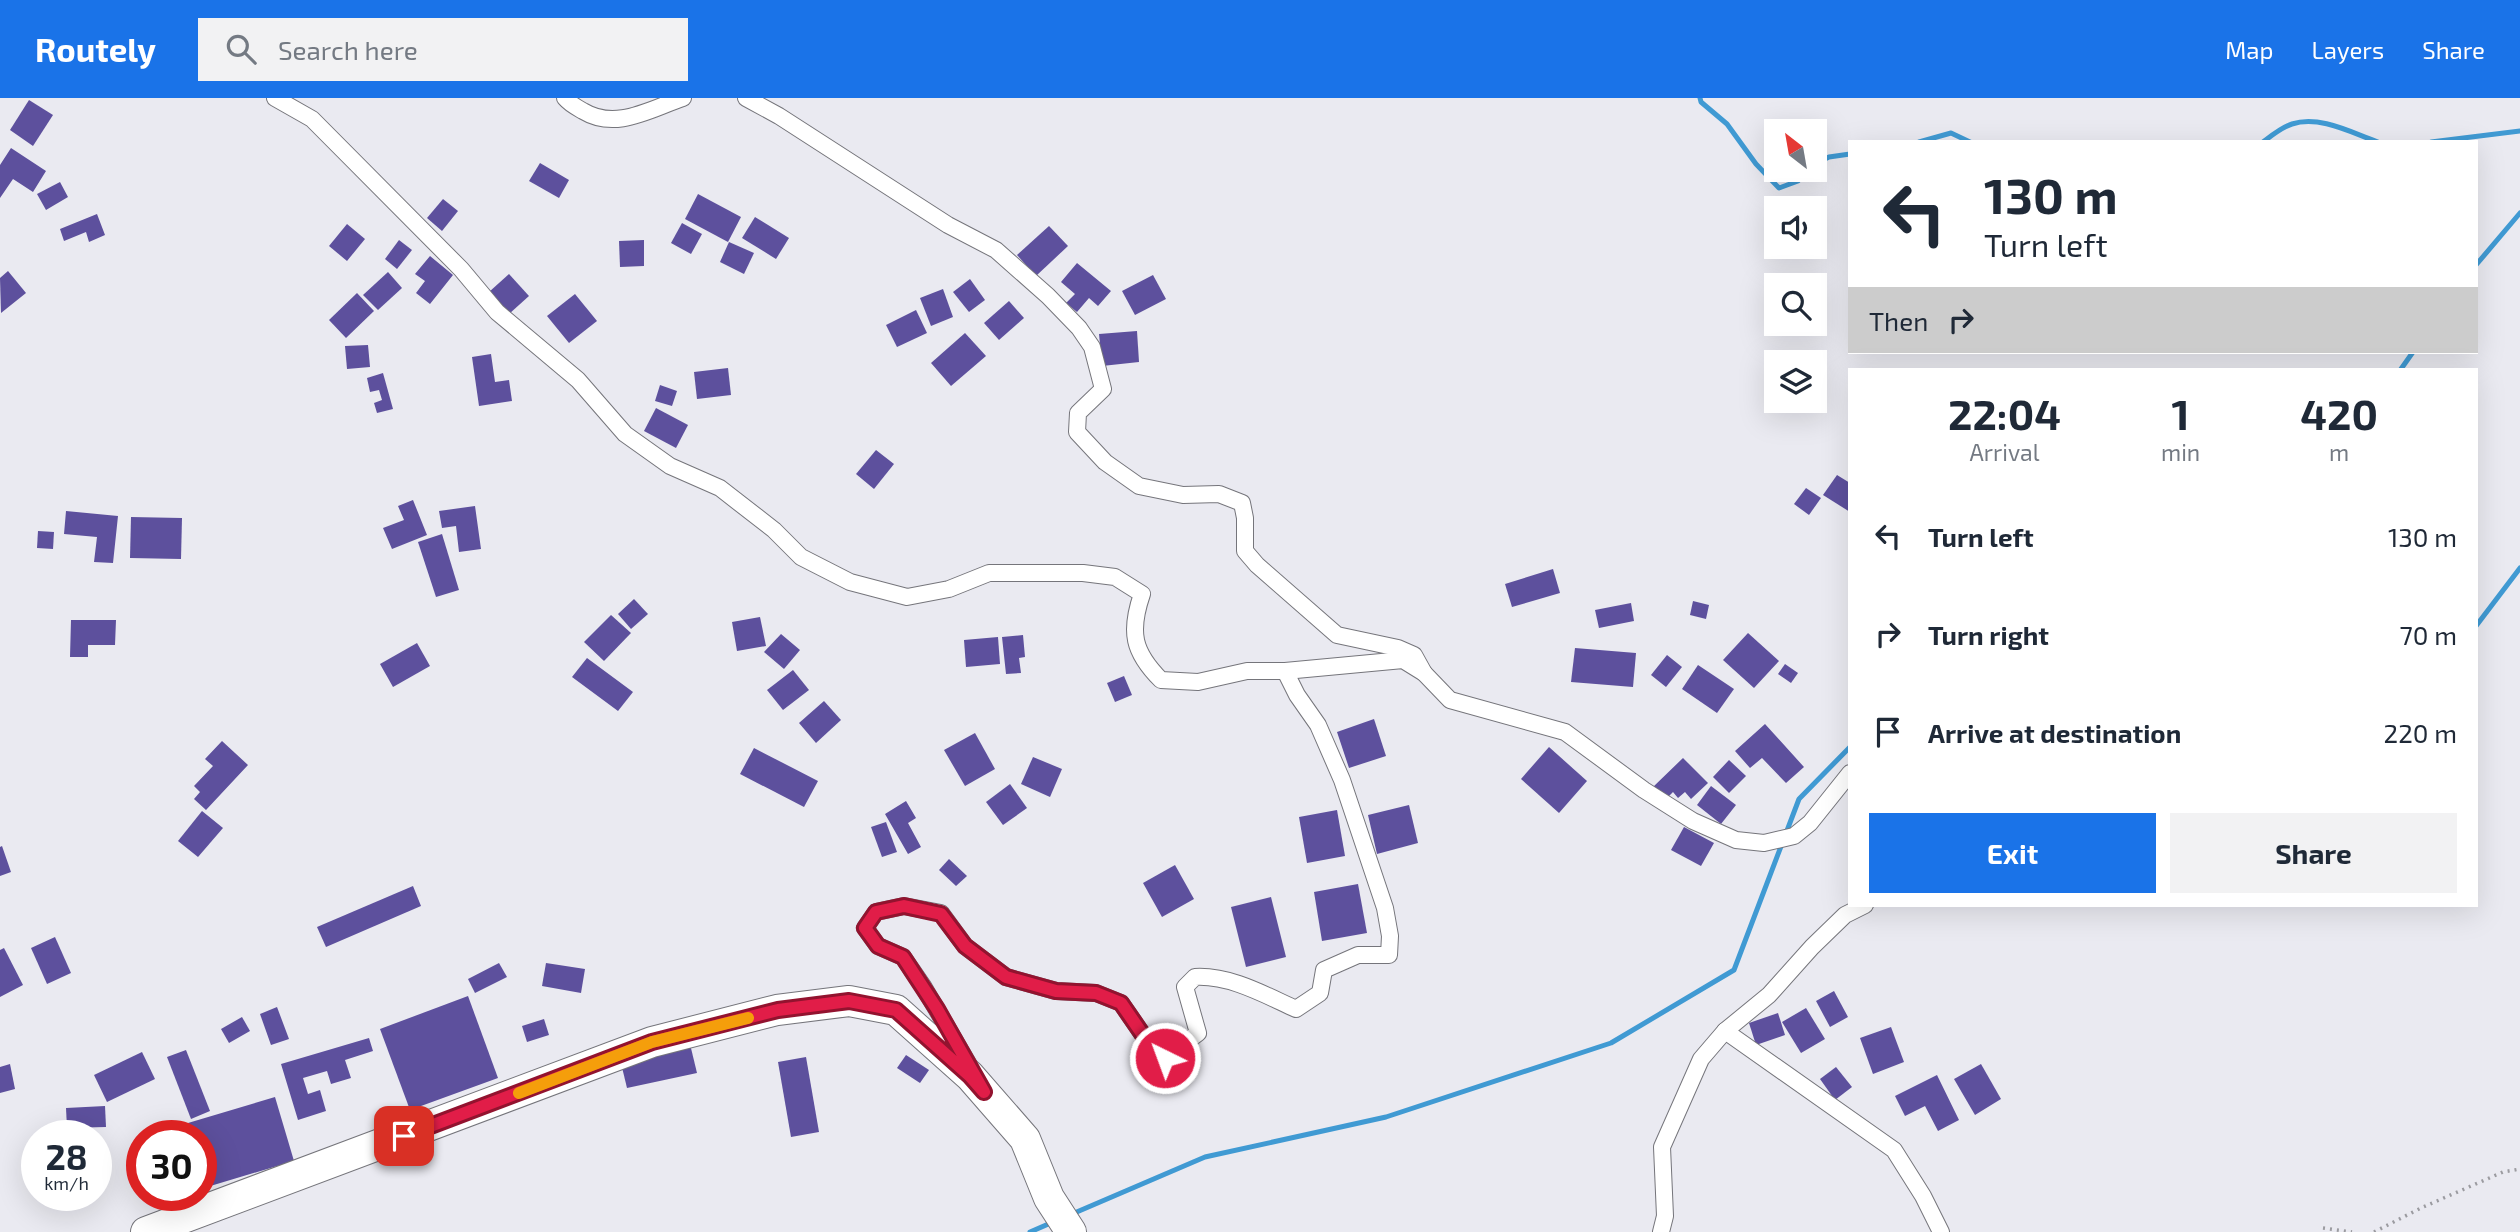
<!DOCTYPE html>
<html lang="en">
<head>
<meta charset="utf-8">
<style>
  :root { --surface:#fff; --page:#f2f2f3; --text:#1f2937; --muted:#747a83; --accent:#1a73e8 }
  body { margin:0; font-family:"Exo 2",sans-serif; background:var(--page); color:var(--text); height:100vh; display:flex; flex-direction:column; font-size:26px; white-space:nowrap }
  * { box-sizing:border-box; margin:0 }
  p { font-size:23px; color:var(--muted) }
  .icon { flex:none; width:38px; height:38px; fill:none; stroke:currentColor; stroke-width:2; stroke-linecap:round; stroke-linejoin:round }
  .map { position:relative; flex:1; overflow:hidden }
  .side { position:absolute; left:1848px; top:270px; width:630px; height:539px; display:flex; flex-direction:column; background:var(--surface); border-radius:0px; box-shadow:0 7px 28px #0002 }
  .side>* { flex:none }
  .guide { position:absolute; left:1848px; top:42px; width:630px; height:214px; border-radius:0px; box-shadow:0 7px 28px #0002; background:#fff; color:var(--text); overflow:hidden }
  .needle { width:46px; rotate:329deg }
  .controls { position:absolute; left:1764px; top:21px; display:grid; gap:14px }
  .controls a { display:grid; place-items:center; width:63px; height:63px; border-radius:0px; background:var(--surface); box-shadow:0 7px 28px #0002; font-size:35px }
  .speed { position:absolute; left:21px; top:1022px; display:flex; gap:14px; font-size:35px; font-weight:700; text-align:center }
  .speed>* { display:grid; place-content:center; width:91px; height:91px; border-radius:50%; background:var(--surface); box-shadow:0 7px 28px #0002; line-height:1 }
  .speed small { font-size:18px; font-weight:400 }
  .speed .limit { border:10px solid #d22; background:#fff; color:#111 }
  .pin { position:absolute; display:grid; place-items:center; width:60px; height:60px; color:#fff; margin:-30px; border-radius:14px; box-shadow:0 4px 10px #0006 }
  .me { position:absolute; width:77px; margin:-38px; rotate:318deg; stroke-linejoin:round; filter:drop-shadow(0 0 5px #0008) }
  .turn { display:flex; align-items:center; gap:24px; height:147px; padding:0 21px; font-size:32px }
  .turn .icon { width:91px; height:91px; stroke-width:2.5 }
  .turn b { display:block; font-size:49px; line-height:60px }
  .then { display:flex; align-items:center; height:66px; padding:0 21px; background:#0003; gap:14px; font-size:26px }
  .eta { display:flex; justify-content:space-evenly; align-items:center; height:119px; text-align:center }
  .eta b { font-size:42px; font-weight:700; line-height:49px }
  .action { display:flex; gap:14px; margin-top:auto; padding:14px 21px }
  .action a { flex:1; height:80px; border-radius:0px; background:var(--accent); color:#fff; font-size:28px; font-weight:700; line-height:80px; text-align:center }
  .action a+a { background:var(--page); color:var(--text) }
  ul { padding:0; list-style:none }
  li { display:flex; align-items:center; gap:21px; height:98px; padding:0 21px }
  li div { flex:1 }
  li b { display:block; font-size:26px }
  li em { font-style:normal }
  header { display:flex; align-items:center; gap:42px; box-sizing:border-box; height:98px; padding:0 35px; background:var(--accent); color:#fff }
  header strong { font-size:33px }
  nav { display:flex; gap:38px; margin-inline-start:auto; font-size:24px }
  .search { width:490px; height:63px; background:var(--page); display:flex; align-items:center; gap:18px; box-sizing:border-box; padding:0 24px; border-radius:0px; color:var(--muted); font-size:26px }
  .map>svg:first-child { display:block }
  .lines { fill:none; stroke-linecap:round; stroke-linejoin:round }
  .stream { stroke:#409ad3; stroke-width:5 }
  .building { fill:#5d509d }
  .street-casing { stroke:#75757b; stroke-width:18 }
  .highway-casing { stroke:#75757b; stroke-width:32 }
  .path { stroke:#9b9ba0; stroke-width:3.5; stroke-dasharray:2 5; stroke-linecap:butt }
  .street { stroke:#fff; stroke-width:16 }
  .highway { stroke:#fff; stroke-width:30 }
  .route-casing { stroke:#92132f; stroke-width:18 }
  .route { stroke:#e11d48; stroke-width:12 }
  .slow { stroke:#f59e0b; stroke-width:12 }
</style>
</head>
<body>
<header>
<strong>Routely</strong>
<div class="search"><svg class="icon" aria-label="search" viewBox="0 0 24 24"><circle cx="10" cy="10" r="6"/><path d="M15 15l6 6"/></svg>Search here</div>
<nav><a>Map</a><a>Layers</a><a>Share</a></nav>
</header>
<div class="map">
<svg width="2520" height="1134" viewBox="0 0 2520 1134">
  <rect width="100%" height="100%" fill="#eaeaf1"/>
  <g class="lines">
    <g class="stream">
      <path d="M1700,0L1701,4L1727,26L1756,66L1779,90L1798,83L1806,72"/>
      <path d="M1919,44L1951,35L1970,44"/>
      <path d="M2263,44C2271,38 2282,29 2292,26C2320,17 2352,35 2378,44"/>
      <path d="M2431,44L2520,33"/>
      <path d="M1815,66L1829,59L1850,56"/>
      <path d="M2476,167L2520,115"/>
      <path d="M2401,271L2413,254"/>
      <path d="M2476,528L2520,470"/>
      <path d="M1072,1116L1205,1059L1386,1019L1611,945L1734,872L1799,701L1850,649"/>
      <path d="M1030,1134L1053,1124"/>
    </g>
  </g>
  <g class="building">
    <path d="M29,2L53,17L33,48L10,32Z"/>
    <path d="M11,50L46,73L33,94L13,81L0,100V67Z"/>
    <path d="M540,65L569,82L559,100L529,83Z"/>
    <path d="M60,84L68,99L46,112L37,96Z"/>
    <path d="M698,96L741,119L728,144L685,121Z"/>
    <path d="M443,101L458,113L442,133L427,120Z"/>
    <path d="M97,116L105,137L89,144L86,134L64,143L60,131Z"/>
    <path d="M755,119L789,140L776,161L742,140Z"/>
    <path d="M682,125L702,136L691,156L671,145Z"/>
    <path d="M347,126L365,141L347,163L329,148Z"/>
    <path d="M1049,128L1068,148L1036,178L1017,157Z"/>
    <path d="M399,142L412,152L397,171L385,161Z"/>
    <path d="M644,142V168L620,169L619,143Z"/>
    <path d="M729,144L754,155L744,176L720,164Z"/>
    <path d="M430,158L453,177L430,206L416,195L425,183L415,176Z"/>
    <path d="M1077,165L1111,193L1098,208L1089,200L1077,214L1066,205L1075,196L1061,184Z"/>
    <path d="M8,173L26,195L1,215L0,180Z"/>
    <path d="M388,174L402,190L378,212L363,197Z"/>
    <path d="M509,176L529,198L509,216L489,194Z"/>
    <path d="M1153,177L1166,201L1135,217L1122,193Z"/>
    <path d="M970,181L985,202L969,214L953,194Z"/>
    <path d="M943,191L953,219L931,228L920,200Z"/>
    <path d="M357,195L374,213L346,240L329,222Z"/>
    <path d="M575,196L597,223L569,245L547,218Z"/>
    <path d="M1009,203L1024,220L999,242L984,225Z"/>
    <path d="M916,212L927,235L897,249L886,227Z"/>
    <path d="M1137,233L1139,264L1102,268L1099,236Z"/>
    <path d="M965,235L986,258L951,288L931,265Z"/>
    <path d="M368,247L370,269L347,271L345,248Z"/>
    <path d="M491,256L495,284L509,282L512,303L479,308L472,259Z"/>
    <path d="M728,270L731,297L697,301L694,274Z"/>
    <path d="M383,275L393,311L377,315L374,305L382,302L379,292L370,294L367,280Z"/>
    <path d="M660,287L677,293L672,308L655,303Z"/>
    <path d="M656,310L688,327L676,350L644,333Z"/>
    <path d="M876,352L894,366L874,391L856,376Z"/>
    <path d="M1837,377L1850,385V414L1823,397Z"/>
    <path d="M1806,390L1821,400L1809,417L1794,406Z"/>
    <path d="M413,402L427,437L392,451L383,430L404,422L398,408Z"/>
    <path d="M475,408L481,451L459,454L456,428L442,430L439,413Z"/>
    <path d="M66,413L118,418L113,465L94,464L97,439L64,436Z"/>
    <path d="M131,419L182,420L181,461L130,460Z"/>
    <path d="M38,433L54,434L53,451L37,450Z"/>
    <path d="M442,436L459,492L436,499L418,444Z"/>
    <path d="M1553,471L1560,495L1512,509L1505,486Z"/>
    <path d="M634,501L648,516L631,531L618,516Z"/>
    <path d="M1693,503L1709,507L1706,521L1690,517Z"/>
    <path d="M1631,505L1634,523L1599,530L1595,512Z"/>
    <path d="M611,517L631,535L604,563L584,544Z"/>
    <path d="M760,519L766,548L737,553L732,524Z"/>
    <path d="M71,522H116L115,547H88V559H70Z"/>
    <path d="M1748,535L1779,563L1754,590L1723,562Z"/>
    <path d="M781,536L800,552L784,571L764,554Z"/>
    <path d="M1023,537L1025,559L1019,560L1021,575L1006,576L1002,539Z"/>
    <path d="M998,539L1000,566L966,569L964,542Z"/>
    <path d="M417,545L430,568L393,589L380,566Z"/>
    <path d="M1575,550L1636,555L1633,589L1571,584Z"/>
    <path d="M1667,557L1682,569L1666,589L1651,577Z"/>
    <path d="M587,560L633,594L618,613L572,579Z"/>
    <path d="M1785,566L1798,575L1791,585L1778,576Z"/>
    <path d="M1698,567L1734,591L1717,615L1682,591Z"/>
    <path d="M793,572L809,592L783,612L767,592Z"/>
    <path d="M1124,578L1132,597L1115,604L1107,585Z"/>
    <path d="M824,603L841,622L816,645L799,625Z"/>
    <path d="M1374,621L1386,658L1349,670L1337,634Z"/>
    <path d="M1765,626L1804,669L1786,685L1762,660L1750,670L1735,653Z"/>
    <path d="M975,635L995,671L965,688L944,652Z"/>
    <path d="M222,643L248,667L206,712L194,701L200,694L194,688L213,668L205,661Z"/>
    <path d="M1549,649L1587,683L1559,715L1521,681Z"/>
    <path d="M754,650L818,683L804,709L740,676Z"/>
    <path d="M1033,659L1062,671L1050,699L1021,686Z"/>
    <path d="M1683,660L1708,685L1691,701L1685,694L1678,700L1673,694L1666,701L1653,689Z"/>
    <path d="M1729,662L1746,678L1729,695L1713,679Z"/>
    <path d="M1010,686L1027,710L1003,727L986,704Z"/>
    <path d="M1711,688L1736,707L1721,726L1697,707Z"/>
    <path d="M906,703L916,720L908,725L921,749L908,756L885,716Z"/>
    <path d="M1409,707L1418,745L1377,756L1368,717Z"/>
    <path d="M1337,712L1345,758L1307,765L1299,719Z"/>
    <path d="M202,713L223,730L198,759L178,743Z"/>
    <path d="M886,724L897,754L882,759L871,729Z"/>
    <path d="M1684,729L1714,745L1701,768L1671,752Z"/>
    <path d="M2,748L11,774L0,778V749Z"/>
    <path d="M949,761L967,778L956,788L939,772Z"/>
    <path d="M1175,767L1194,801L1162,819L1143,785Z"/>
    <path d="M1358,786L1367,835L1322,843L1314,794Z"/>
    <path d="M413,788L421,808L326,849L317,829Z"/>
    <path d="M1271,799L1286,859L1246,869L1231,809Z"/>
    <path d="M55,839L71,875L47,886L31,850Z"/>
    <path d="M4,850L23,887L0,899V852Z"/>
    <path d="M499,865L507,879L475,895L468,881Z"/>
    <path d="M546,865L585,871L581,895L542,888Z"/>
    <path d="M1834,893L1848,919L1830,929L1816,903Z"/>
    <path d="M468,898L498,980L410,1012L380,931Z"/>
    <path d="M277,909L289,941L271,947L260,916Z"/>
    <path d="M1806,910L1825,941L1801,955L1782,924Z"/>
    <path d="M1778,915L1785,937L1756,947L1749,925Z"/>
    <path d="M242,919L250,933L229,945L221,931Z"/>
    <path d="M544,921L549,937L527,944L522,928Z"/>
    <path d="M1891,929L1904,964L1873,976L1860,940Z"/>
    <path d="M369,940L373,953L345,962L351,980L331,986L327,973L303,980L308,996L320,992L326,1013L298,1022L281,966Z"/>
    <path d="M690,946L697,975L627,990L620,961Z"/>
    <path d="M186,952L210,1013L191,1021L167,959Z"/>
    <path d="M142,954L155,981L107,1004L94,977Z"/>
    <path d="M906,957L929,972L920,985L897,970Z"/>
    <path d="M806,959L819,1034L791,1039L778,964Z"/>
    <path d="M10,966L15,991L0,995V969Z"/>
    <path d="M1981,966L2001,1001L1975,1017L1954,981Z"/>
    <path d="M1836,969L1852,989L1835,1002L1820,981Z"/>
    <path d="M1937,977L1959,1022L1938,1033L1925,1008L1905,1018L1895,998Z"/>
    <path d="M275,999L294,1063L207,1089L201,1068V1038H192L188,1025Z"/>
    <path d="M105,1008L106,1029L67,1030L66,1010Z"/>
  </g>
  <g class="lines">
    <defs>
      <g id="street">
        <path d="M275,0L312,21L461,171L497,214L578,282L625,336L670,368L720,390L774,432L801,459L850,484L907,499L949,491L989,475H1083L1115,479L1142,496C1129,534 1133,554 1161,582L1198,584L1247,573H1285L1297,597L1318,627L1342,682L1385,810L1390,838L1389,857H1358L1324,872L1320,895L1296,911C1265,897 1230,877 1195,879L1185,889L1198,935L1165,960L1143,937L1121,905L1096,895L1056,893L1006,879L965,848L941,815L904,808L876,814L865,830L878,848L903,859L923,888L969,967"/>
        <path d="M565,0C570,6 576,9 583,13C616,33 650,11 683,0"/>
        <path d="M746,0L779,18L948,127L996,152L1048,198L1079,230L1092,249L1103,291L1078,315L1077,334L1105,364L1139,388L1183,397L1219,396L1242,405L1245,420V453L1257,467L1337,537L1398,550L1414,557L1424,575"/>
        <path d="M1285,573L1403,562L1424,575L1450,602L1565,634L1644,692L1693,723L1736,742L1764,745L1794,738L1810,725L1850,675"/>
        <path d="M1725,933L1894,1052L1923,1098L1941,1134"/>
        <path d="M1661,1134L1665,1118L1662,1049L1701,961L1725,933L1769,897L1812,849L1845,817L1865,807"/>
      </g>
      <path id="highway" d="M146,1134L652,944L777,912L849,903L896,912L970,978L1025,1041L1049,1100L1071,1134"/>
    </defs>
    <use href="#street" class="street-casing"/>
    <use href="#highway" class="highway-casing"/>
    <g class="path">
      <path d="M2323,1130L2352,1134"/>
      <path d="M2374,1134L2421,1110L2503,1074L2520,1071"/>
    </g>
    <use href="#street" class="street"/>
    <use href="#highway" class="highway"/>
  </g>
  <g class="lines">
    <defs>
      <path id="route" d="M404,1038L652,944L778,912L849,903L896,912L970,978L984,994L937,911L903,859L878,848L865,830L876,814L904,808L941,816L965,848L1006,879L1056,893L1096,895L1121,905L1143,937L1165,960"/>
    </defs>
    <use href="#route" class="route-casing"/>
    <use href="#route" class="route"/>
    <path class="slow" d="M519,995L652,944L748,920"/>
  </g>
</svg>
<div class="controls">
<a><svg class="needle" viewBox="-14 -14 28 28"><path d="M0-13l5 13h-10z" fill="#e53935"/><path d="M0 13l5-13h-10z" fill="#747a83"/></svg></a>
<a><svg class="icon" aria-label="sound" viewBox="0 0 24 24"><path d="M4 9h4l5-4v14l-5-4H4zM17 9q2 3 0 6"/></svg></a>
<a><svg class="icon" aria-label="search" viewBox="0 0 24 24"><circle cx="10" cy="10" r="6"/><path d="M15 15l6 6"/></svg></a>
<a><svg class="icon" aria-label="layers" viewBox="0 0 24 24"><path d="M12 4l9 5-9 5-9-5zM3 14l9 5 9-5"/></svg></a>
</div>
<div class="speed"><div>28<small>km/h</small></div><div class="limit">30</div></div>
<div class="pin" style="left:404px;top:1038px;background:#d93025"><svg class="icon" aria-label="arrive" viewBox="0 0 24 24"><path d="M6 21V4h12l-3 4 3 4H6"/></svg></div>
<svg class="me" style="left:1165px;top:960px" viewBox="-20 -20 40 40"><circle r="17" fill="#e11d48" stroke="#fff" stroke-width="3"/><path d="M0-11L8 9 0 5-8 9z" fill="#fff"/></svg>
<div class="guide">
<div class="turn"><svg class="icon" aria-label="left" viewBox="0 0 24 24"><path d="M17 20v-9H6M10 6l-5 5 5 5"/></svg><div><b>130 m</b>Turn left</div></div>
<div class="then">Then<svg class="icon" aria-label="right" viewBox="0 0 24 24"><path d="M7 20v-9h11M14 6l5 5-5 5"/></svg></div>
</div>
<section class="side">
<div class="eta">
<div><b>22:04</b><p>Arrival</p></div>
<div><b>1</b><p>min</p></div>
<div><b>420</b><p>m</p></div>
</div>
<ul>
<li><svg class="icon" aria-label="left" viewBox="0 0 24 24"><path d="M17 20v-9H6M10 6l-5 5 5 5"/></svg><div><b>Turn left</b></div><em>130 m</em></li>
<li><svg class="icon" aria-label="right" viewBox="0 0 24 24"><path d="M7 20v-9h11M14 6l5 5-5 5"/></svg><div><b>Turn right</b></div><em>70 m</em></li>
<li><svg class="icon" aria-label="arrive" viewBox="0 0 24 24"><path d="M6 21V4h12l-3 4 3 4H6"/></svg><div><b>Arrive at destination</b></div><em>220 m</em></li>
</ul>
<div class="action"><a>Exit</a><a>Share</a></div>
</section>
</div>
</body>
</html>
